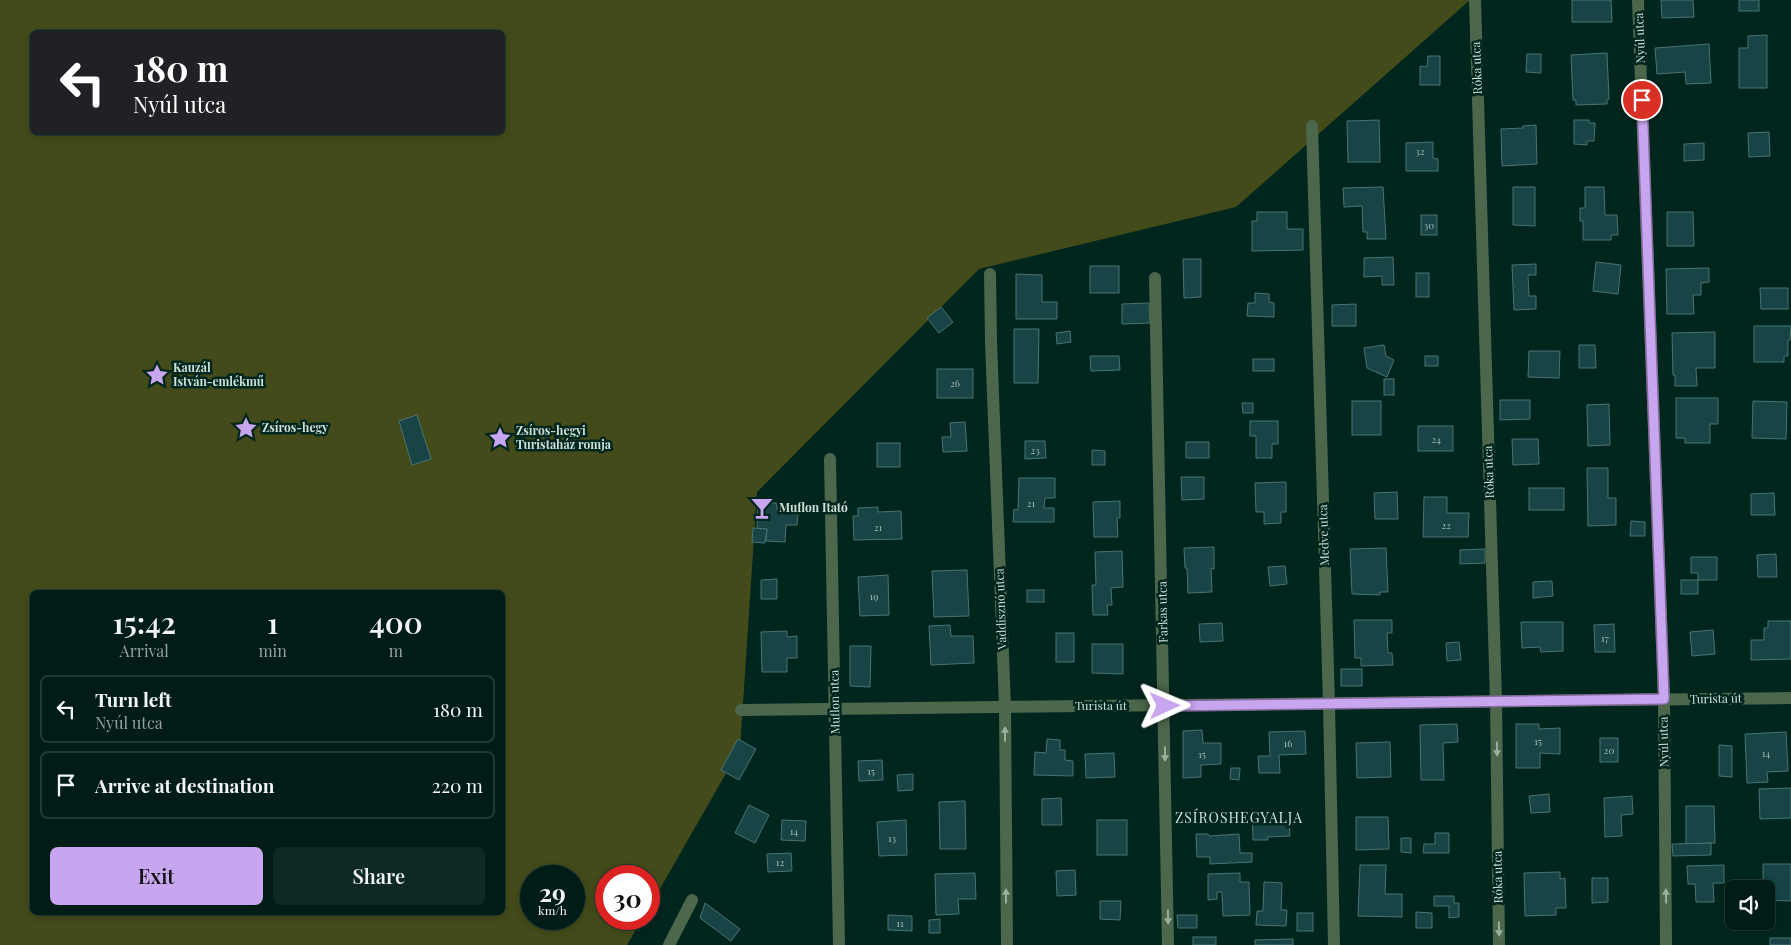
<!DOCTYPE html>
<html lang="en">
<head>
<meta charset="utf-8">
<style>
  :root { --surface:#001c16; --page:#0e2923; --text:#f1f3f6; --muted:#95a1a1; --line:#223a35; --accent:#c8a5ef }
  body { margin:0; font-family:"Playfair Display",serif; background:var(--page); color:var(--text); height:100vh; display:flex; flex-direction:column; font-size:19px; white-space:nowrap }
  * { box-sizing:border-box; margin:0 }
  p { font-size:16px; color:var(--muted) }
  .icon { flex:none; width:28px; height:28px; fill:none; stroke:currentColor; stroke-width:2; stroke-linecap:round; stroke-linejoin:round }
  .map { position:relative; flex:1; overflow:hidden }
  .panel { position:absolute; left:30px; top:590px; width:475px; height:325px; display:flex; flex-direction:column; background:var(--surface); border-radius:8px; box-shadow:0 2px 8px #0003,0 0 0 1px var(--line) }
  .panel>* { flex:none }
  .guide { position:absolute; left:30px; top:30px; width:475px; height:105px; border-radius:8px; box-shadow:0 2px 8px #0003,0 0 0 1px var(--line); background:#202124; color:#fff; overflow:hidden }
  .controls { position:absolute; left:1725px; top:880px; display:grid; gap:10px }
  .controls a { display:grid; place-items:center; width:50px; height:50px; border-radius:8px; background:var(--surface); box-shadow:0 2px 8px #0003,0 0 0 1px var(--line); font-size:25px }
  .speed { position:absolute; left:520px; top:865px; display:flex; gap:10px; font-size:25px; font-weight:700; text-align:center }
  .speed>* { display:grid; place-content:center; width:65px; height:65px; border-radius:50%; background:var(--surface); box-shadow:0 2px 8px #0003,0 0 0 1px var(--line); line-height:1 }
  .speed small { font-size:12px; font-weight:400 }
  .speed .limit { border:8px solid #d22; background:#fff; color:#111 }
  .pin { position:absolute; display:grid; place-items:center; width:42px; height:42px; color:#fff; margin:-21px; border:2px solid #fff; border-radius:50%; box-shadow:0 1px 5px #0007 }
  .me { position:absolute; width:55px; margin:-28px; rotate:89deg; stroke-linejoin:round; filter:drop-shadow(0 0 4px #0008) }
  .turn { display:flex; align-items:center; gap:18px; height:105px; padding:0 20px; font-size:22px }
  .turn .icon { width:65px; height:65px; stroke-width:2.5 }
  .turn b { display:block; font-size:35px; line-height:42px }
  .eta { display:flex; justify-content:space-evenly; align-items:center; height:85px; text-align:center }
  .eta b { font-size:30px; font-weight:600; line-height:35px }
  .cta { display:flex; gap:10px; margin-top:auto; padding:10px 20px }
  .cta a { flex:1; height:58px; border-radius:8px; background:var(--accent); color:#111; font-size:20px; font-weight:600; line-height:58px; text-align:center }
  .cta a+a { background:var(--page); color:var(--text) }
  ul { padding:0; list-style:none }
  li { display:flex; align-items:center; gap:15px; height:68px; margin:0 10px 8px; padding:0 10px; border:2px solid var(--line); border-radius:8px }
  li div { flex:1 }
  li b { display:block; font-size:19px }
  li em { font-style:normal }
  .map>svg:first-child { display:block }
  .forest { fill:#434b1a; fill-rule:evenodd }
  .building { fill:#184446; stroke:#497475 }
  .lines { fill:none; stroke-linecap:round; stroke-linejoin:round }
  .minor { stroke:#4c674c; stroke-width:12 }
  .oneway { fill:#99b0a1 }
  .route-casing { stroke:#826b9b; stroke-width:12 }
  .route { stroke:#c8a5ef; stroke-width:9 }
  .labels { text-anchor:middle; stroke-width:5; stroke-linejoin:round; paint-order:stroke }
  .number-label { font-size:10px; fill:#9fb9b4 }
  .street-label { font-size:12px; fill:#cce0d9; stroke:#00261d }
  .poi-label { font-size:12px; font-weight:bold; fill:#cce0d9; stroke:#00261d; text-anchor:start }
  .neighbourhood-label { font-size:14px; letter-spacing:1px; fill:#cce0d9; stroke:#00261d }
</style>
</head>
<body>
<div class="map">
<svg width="1791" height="945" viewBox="0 0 1791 945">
  <rect width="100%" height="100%" fill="#00261d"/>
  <path class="forest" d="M0,0H1470L1236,207L979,269L757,492L740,749L649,908V876H606V919H642L627,945H0ZM32,32H502V132H32ZM32,592H502V912H32ZM531,876H574V919H531Z"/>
  <g class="building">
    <path d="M1572,0H1611L1612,22H1572Z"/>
    <path d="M1661,0H1693L1694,17L1662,18Z"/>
    <rect x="1739" y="0" width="20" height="11"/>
    <path d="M1767,35V88H1739V48H1748V36Z"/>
    <path d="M1709,44L1711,83L1686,84L1685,72L1657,74L1655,48Z"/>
    <path d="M1607,53L1609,99L1607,100V104L1576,105V100H1573L1571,55Z"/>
    <path d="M1527,54H1541V73L1526,72Z"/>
    <path d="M1428,56H1440V85H1420V66L1427,67Z"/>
    <path d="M1379,120L1380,162H1348L1347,121Z"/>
    <path d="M1574,120H1589V123H1595L1594,141H1587V145L1574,144Z"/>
    <path d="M1536,125L1537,164L1502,166L1501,129L1523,128V126Z"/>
    <path d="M1769,132L1770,156L1749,157L1748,133Z"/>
    <path d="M1433,142V158L1438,159V171H1406V143Z"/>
    <path d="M1704,143V160L1684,161V144Z"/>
    <path d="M1383,187L1386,239H1367V232H1363L1362,206L1344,207L1343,188Z"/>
    <path d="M1513,187H1535V226L1513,225Z"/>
    <path d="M1585,187H1604L1605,215H1617L1618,235H1611V240H1583V221H1580V208H1585Z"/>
    <path d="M1257,212H1287V229H1303V250L1252,251V221H1257Z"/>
    <path d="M1667,212H1693L1694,246H1667Z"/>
    <rect x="1421" y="215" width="16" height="20"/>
    <path d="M1393,257L1394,285H1382V276L1364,277V258Z"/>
    <path d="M1183,259H1201V297L1184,298Z"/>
    <path d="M1596,262L1621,265L1618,294L1593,291Z"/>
    <path d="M1536,264V275H1528L1529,296H1536V309L1514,310L1512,265Z"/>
    <rect x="1090" y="266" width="29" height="27"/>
    <path d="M1709,268V282L1701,283V295H1693L1694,314H1667L1666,269Z"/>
    <rect x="1416" y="273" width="13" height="24"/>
    <path d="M1016,274L1042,275V302H1057V319H1016Z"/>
    <path d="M1760,288H1788V309H1761Z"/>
    <path d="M1255,293L1269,294V302L1274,303V317L1247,316L1248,303H1255Z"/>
    <path d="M1149,303L1150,323L1122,324V304Z"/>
    <path d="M1356,304V326H1332V305Z"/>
    <path d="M941,307L953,322L939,333L927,318Z"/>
    <path d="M1754,326H1791L1790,340H1788V356H1784V362H1754Z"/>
    <path d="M1014,329H1039L1038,383H1014Z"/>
    <path d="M1070,331L1071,342L1057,344L1056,333Z"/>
    <path d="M1715,332V368H1696L1697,386H1675V375H1673L1672,333Z"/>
    <path d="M1384,345L1386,356L1394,360L1387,377L1367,368L1364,348Z"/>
    <path d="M1579,345H1595L1596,368H1579Z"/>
    <path d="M1529,351H1560L1559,378L1528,377Z"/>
    <path d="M1090,356H1119L1120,370L1091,371Z"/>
    <rect x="1425" y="356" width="13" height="10"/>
    <rect x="1253" y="359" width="21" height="12"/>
    <rect x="937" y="369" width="36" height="29"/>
    <rect x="1384" y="379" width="10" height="16"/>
    <path d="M1676,398H1718V424H1710V443H1685V438H1676Z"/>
    <path d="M1500,400H1530V419L1500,420Z"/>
    <rect x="1352" y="401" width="29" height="34"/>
    <path d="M1753,401L1787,402L1786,439L1752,438Z"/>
    <path d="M1242,403H1253V413H1243Z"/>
    <path d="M1609,404L1610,445L1588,446L1587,405Z"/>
    <path d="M417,415L431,459L412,465L399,421Z"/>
    <path d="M1250,421H1278V444H1272V458H1256V436H1250Z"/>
    <path d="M965,422L967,451L943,452L942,437H951L950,423Z"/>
    <rect x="1418" y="426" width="35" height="25"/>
    <path d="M1512,439H1538L1539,464L1513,465Z"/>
    <path d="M1025,441H1045L1046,458L1025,459Z"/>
    <rect x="1186" y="442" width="23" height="16"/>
    <rect x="877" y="443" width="23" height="24"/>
    <path d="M1092,450L1105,451V465H1092Z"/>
    <path d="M1587,468H1608V498H1616V525L1588,526Z"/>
    <path d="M1181,477H1204V499L1182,500Z"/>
    <path d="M1019,478H1055V498H1045L1044,508H1054V522H1013L1014,509L1018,510Z"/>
    <path d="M1286,482V512H1281V523L1264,524V512H1256L1255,483Z"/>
    <rect x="1529" y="488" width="35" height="22"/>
    <path d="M1397,492L1398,519H1375L1374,493Z"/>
    <path d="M1774,493L1775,515H1751V494Z"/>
    <path d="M1424,497H1447V513H1469L1468,537H1423Z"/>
    <path d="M1120,501V518H1117L1118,537H1094L1093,502Z"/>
    <path d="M767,503H777V510H784V503L792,504V514H798L797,525H786L785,542L766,541L767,529H757L758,505L767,506Z"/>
    <path d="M878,507V512L901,511L902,539L854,540L853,516H858V508Z"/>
    <path d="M1631,521L1645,522V536H1630Z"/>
    <path d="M753,528L767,529L765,543L752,542Z"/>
    <path d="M1214,547V569L1211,568L1212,592L1188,593L1187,568H1185L1184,548Z"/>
    <path d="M1386,548L1388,592H1380V595L1352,594L1350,549Z"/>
    <path d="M1485,549V563L1460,564V550Z"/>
    <path d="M1122,551L1123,587L1111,588L1112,605H1107L1108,615H1093L1092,585H1096L1095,552Z"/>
    <path d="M1776,554L1777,577H1758L1757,555Z"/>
    <path d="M1691,557H1717V580H1698V573H1691Z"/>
    <path d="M1285,566L1287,584L1270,586L1268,567Z"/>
    <path d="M967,570L969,616L934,617L932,571Z"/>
    <path d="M888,575L889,615L860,616L858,577Z"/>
    <path d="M777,579V599H761V580Z"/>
    <rect x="1681" y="580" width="17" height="14"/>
    <path d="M1552,581L1553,596L1533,598V582Z"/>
    <rect x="1027" y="590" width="17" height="12"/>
    <path d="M1354,620H1392V633H1387L1388,653H1392L1393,665L1361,666V658H1355Z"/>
    <path d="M1768,621H1791V659L1751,660V640H1764V628H1768Z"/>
    <path d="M1521,622H1563V651L1541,652L1540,647L1522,648Z"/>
    <path d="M1222,623L1223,641L1200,642L1199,624Z"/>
    <path d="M1614,624L1615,652H1595L1594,625Z"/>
    <path d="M950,625L951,636H973L974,663L931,665L929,626Z"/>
    <path d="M1713,630L1715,654L1692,656L1690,632Z"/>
    <path d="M787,631V637L797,636V658H787V672H762L761,632Z"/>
    <rect x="1056" y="633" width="18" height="29"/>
    <path d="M1459,642L1461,660L1447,661L1446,643Z"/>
    <path d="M1092,644H1123V674L1092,673Z"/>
    <path d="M850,646H871L870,687L850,686Z"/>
    <rect x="1341" y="669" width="21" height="17"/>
    <path d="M1457,724L1458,742L1443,743L1444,780H1421L1420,725Z"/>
    <path d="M1516,724H1539V729L1560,728V754L1540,753V768H1516Z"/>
    <path d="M1202,730L1203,743H1221V764L1201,765V777L1183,778V731Z"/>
    <path d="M1305,731L1306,754L1279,755L1280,773H1259L1258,756H1270L1269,732Z"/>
    <path d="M1786,732L1788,771L1767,772L1768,782L1747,783L1745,734Z"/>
    <rect x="1600" y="738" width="18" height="24"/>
    <path d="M738,739L756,749L739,780L721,770Z"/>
    <path d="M1047,739L1060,740V750H1065V760L1073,761V776L1034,775L1035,752L1046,753Z"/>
    <path d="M1390,742L1391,777L1357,778L1356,743Z"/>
    <path d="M1719,745L1732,746V777L1719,776Z"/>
    <path d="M1114,753L1115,777L1086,778L1085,754Z"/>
    <path d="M882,760L883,780L859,781L858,761Z"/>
    <path d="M1231,768H1240L1239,780L1230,779Z"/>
    <path d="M913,774V790L898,791L897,775Z"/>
    <path d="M1791,788V818L1760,819L1759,789Z"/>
    <path d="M1549,794L1550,812L1531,813L1529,796Z"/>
    <path d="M1632,796L1633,814L1621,815L1622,836L1605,837L1604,798Z"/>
    <path d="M1061,798L1062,825H1042V799Z"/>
    <path d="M965,801L966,849H940L939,802Z"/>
    <path d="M749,805L769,815L755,843L735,833Z"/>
    <path d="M1686,806H1714L1715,843L1686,844Z"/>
    <path d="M1271,811L1272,819H1289L1290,836L1267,837L1268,840H1253L1252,812Z"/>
    <path d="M1356,817H1388L1389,849L1356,850Z"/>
    <path d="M782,820L806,821L805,841L781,840Z"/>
    <path d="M906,820L907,855L879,856L877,822Z"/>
    <rect x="1097" y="820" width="30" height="35"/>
    <path d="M1435,833H1449V853H1423L1424,844H1435Z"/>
    <path d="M1196,834H1208L1209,836L1239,834L1240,853H1252V862L1210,864V857H1197Z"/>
    <path d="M1401,838H1411V853L1401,852Z"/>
    <path d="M1711,843V855L1673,856L1672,844Z"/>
    <path d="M791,853L792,871L768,872L767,854Z"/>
    <path d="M1763,864H1791V901L1766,900V889H1763Z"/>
    <path d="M1360,865H1386L1385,894H1402V917L1358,916Z"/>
    <path d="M1724,865V883H1713L1714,902H1696L1695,884H1688L1687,866Z"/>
    <path d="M1075,870L1076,895L1057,896L1056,871Z"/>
    <path d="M1560,872V879L1565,878L1566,908H1556V915L1525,916L1524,873Z"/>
    <path d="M975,873L976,899H958L959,914L936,915L935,874Z"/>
    <path d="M1240,873V882H1249L1250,915L1223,916L1222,892H1217V899L1208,900V874Z"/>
    <path d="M1592,878H1608V902L1592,903Z"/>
    <path d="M1264,882L1282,883L1281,910H1287L1286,926L1256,925L1257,911H1263Z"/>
    <path d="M1434,896H1454V903H1459V917L1449,918V906H1434Z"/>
    <path d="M1100,901H1121L1120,920L1100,919Z"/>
    <path d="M705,903L740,929L731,941L700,918Z"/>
    <path d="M1416,912L1432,913V928H1416Z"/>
    <rect x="1297" y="913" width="16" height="18"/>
    <path d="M888,915L912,916V931L888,930Z"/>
    <path d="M1177,915H1197V928H1178Z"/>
    <path d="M940,919V933H929V920Z"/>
    <rect x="1193" y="937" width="23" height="8"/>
    <rect x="1770" y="938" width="21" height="7"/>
    <path d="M1293,939V945H1255V940Z"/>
  </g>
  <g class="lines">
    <g class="minor">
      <path d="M1475,0L1496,700L1499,945"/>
      <path d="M1638,0L1664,699L1666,945"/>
      <path d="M1312,126L1329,704L1334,945"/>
      <path d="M990,274L991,342L1005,707L1007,945"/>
      <path d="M1155,278L1168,945"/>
      <path d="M830,459L839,945"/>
      <path d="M741,710L1791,698"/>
      <path d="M669,945L692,900"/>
    </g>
  </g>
  <defs><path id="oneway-solid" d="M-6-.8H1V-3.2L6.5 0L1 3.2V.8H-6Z" transform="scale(1.25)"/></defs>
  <g class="oneway">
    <use href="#oneway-solid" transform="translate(1005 734) rotate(-90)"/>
    <use href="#oneway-solid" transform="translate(1497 749) rotate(89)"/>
    <use href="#oneway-solid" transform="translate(1165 754) rotate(89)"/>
    <use href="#oneway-solid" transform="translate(1006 896) rotate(-90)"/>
    <use href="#oneway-solid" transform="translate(1666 896) rotate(-91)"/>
    <use href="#oneway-solid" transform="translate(1168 917) rotate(89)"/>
    <use href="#oneway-solid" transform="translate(1499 929) rotate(89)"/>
  </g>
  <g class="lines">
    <defs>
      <path id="route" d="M1165,706L1664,699L1642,100"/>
    </defs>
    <use href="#route" class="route-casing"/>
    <use href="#route" class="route"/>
  </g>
  <defs>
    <symbol id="sight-bare" viewBox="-9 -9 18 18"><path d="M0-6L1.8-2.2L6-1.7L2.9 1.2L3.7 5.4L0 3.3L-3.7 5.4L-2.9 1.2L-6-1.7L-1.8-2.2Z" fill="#c8a5ef" stroke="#00261d" stroke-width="2.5" paint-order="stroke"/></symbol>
    <symbol id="bar-bare" viewBox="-9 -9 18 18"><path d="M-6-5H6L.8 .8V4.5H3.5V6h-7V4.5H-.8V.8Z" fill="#c8a5ef" stroke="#00261d" stroke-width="2.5" paint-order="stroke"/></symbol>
  </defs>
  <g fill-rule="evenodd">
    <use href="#sight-bare" x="141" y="359" width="32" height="32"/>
    <use href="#sight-bare" x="230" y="412" width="32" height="32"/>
    <use href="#sight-bare" x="484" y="422" width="32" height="32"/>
    <use href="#bar-bare" x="746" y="492" width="32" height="32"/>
  </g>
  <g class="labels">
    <g class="number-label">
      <text x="1420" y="155">32</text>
      <text x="1429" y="229">30</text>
      <text x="955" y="387">26</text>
      <text x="1436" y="443">24</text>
      <text x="1035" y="454">23</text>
      <text x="1031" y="507">21</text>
      <text x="1446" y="529">22</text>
      <text x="878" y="531">21</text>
      <text x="874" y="600">19</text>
      <text x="1605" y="642">17</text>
      <text x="1538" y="745">15</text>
      <text x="1288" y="747">16</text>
      <text x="1609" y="754">20</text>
      <text x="1766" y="757">14</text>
      <text x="1202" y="758">15</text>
      <text x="871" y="775">15</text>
      <text x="794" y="835">14</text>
      <text x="892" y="842">13</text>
      <text x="780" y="866">12</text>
      <text x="900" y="927">11</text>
    </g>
    <g class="street-label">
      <text transform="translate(1640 38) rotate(-92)" y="4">Nyúl utca</text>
      <text transform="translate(1477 68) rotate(-92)" y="4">Róka utca</text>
      <text transform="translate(1489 472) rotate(-92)" y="4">Róka utca</text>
      <text transform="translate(1324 535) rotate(-92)" y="4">Medve utca</text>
      <text transform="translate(1001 609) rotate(-92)" y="4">Vaddisznó utca</text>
      <text transform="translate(1163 612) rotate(-91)" y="4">Farkas utca</text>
      <text transform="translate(1716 699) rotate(-1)" y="4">Turista út</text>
      <text transform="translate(835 702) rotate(-91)" y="4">Muflon utca</text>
      <text x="1101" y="710">Turista út</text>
      <text transform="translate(1664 742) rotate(-91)" y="4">Nyúl utca</text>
      <text transform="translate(1498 877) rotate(-91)" y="4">Róka utca</text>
    </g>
    <g class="poi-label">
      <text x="173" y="372">Kauzál<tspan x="173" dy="14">István-emlékmű</tspan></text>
      <text x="262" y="432">Zsíros-hegy</text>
      <text x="516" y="435">Zsíros-hegyi<tspan x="516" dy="14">Turistaház romja</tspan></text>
      <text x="779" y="512">Muflon Itató</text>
    </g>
    <g class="neighbourhood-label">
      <text x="1239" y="823">ZSÍROSHEGYALJA</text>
    </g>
  </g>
</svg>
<div class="controls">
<a><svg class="icon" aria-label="sound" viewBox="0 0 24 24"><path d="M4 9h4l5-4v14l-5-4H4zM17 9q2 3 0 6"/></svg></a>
</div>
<div class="speed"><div>29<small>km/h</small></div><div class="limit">30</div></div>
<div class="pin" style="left:1642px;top:100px;background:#d93025"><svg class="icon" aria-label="arrive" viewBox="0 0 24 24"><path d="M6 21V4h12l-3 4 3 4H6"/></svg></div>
<svg class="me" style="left:1165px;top:706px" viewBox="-20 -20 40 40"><path d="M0-17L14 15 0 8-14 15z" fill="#c8a5ef" stroke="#fff" stroke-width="4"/></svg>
<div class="guide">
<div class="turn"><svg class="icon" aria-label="left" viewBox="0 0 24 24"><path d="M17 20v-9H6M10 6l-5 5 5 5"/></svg><div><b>180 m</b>Nyúl utca</div></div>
</div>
<section class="panel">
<div class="eta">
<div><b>15:42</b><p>Arrival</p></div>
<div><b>1</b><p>min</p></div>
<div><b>400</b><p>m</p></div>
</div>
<ul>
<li><svg class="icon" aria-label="left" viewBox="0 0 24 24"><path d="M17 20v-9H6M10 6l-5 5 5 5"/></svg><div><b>Turn left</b><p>Nyúl utca</p></div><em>180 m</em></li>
<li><svg class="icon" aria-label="arrive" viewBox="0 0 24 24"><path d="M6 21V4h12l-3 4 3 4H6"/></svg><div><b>Arrive at destination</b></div><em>220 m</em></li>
</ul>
<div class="cta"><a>Exit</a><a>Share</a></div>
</section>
</div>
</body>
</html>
